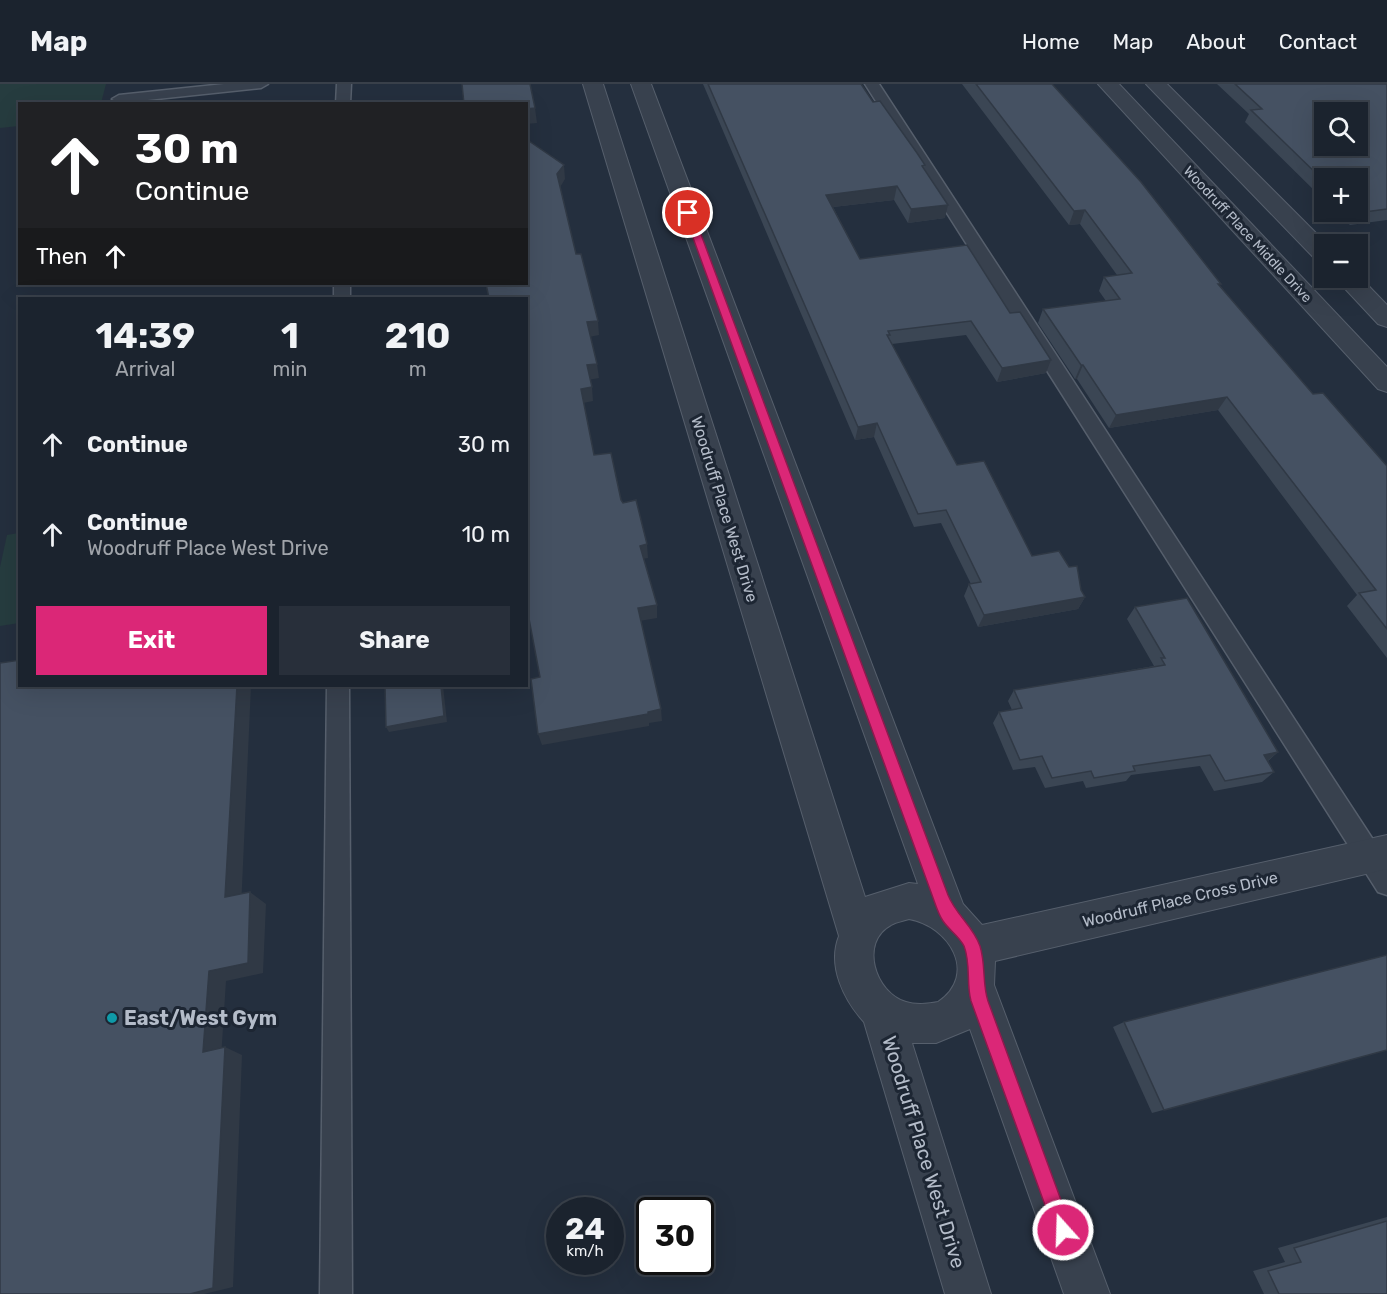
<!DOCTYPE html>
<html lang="en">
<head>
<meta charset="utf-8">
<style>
  :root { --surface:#1b232e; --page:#282f3a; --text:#f1f3f6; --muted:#a0a4aa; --line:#39404a; --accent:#db2777 }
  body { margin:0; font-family:Rubik,sans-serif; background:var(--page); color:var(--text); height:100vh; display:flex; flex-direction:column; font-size:22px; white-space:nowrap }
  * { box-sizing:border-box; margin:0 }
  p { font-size:20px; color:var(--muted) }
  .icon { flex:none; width:33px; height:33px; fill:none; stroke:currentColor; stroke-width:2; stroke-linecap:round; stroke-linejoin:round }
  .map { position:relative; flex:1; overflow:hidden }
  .sheet { position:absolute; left:18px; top:213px; width:510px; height:390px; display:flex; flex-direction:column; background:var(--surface); border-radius:0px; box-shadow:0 6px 24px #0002,0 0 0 2px var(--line) }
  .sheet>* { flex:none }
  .hud { position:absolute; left:18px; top:18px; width:510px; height:183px; border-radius:0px; box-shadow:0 6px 24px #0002,0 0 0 2px var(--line); background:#202124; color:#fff; overflow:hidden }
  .fabs { position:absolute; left:1314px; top:18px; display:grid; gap:12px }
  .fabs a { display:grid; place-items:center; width:54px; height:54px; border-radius:0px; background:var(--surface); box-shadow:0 6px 24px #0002,0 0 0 2px var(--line); font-size:30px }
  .speed { position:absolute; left:546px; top:1113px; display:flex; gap:12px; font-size:30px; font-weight:700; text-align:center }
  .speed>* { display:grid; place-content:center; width:78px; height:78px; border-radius:50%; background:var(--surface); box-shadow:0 6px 24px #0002,0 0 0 2px var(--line); line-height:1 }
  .speed small { font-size:15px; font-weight:400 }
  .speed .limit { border:3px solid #111; border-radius:9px; background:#fff; color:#111 }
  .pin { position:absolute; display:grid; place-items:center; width:51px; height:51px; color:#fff; margin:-26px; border:3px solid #fff; border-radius:50%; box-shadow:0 2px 6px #0007 }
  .me { position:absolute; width:66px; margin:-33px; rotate:340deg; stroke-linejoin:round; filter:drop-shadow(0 0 4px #0008) }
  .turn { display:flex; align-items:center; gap:21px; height:126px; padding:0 18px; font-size:27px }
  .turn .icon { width:78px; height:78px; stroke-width:2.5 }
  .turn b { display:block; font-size:42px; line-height:51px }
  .then { display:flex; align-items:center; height:57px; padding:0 18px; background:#0003; gap:12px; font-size:22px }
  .eta { display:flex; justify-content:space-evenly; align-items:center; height:102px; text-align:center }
  .eta b { font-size:36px; font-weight:700; line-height:42px }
  .action { display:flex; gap:12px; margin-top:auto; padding:12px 18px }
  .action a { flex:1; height:69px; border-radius:0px; background:var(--accent); color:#fff; font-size:24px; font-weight:700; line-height:69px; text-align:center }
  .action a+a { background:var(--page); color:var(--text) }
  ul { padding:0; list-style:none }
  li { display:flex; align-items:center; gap:18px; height:90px; padding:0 18px }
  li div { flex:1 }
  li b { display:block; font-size:22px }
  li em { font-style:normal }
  header { display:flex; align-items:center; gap:36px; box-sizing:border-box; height:84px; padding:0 30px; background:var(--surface); border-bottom:2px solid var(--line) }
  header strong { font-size:28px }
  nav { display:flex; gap:33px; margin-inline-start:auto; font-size:21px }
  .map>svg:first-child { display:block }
  .green { fill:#263c3f }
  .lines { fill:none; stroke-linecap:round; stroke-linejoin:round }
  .lane-casing { stroke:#565f6c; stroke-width:3 }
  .street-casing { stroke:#565f6c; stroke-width:2 }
  .lane { fill:#38414e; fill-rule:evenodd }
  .street { fill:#38414e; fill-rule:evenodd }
  .wall { fill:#3b4654 }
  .shaded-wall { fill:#303945 }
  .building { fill:#455162; stroke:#303945; stroke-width:1.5; fill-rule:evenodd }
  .route { fill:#db2777; stroke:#8e194d; stroke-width:1.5 }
  .culture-dot { fill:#0f9aa8; stroke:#1d2633; stroke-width:2 }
  .labels { text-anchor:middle; stroke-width:6; stroke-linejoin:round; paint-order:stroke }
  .far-street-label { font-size:14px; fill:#b4bcc9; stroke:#1d2633 }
  .street-label { font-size:16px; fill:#b4bcc9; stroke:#1d2633 }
  .near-poi-label { font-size:20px; font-weight:bold; fill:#b4bcc9; stroke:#1d2633; text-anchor:start }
  .near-street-label { font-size:20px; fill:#b4bcc9; stroke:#1d2633 }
</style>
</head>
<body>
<header>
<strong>Map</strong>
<nav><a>Home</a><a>Map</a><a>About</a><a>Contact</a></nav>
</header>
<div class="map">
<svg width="1387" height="1210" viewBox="0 0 1387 1210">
  <rect width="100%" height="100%" fill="#242f3e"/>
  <g class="green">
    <path d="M0,0H106L101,19L20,20L19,42L0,44Z"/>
    <path d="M19,449V539L0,542V483L7,451Z"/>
  </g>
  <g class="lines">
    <defs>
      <g id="lane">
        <path d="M224,0H268L261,4L119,19L112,15L119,11Z"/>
        <path d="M337,0H351L350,20H336Z"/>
        <path d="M865,0H879L1387,777V811L1378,808Z"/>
        <rect x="334" y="200" width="16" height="14"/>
        <path d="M327,602H349L352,1210H320Z"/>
      </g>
      <g id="street">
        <path d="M583,0H603L865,813L909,799L918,800L631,0H651L963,820L982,841L1387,751V785L995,877L994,901L1110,1210H1064L970,945L936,959H912L991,1210H945L864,938C844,916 827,882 839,852ZM909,835C949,842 979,890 938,918C929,920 915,921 906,918C875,909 859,858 891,841C896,838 903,837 909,835Z"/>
        <path d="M1098,0H1119L1387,283V308L1378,305Z"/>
        <path d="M1146,0H1167L1327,160H1324V178L1316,176Z"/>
        <path d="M1358,191L1387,221V243L1378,240L1335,194H1358Z"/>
      </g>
    </defs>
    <use href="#lane" class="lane-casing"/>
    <use href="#street" class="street-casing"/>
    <use href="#lane" class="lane"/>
    <use href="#street" class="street"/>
  </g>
  <g class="wall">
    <path d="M703,0H861L873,18L925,81L924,85L945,134L908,139L894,116L833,123L860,175L967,161L1046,289L997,298L966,251L892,260L957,381L1032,472L1081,506L1085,513L1078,525L978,543L964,512L969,500H971L941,439L914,443L874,353L855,356Z"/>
    <path d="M962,0H1052L1220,202L1313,310L1387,382V574L1347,522L1357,511L1218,326L1109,344L1077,295H1075L1038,239L1043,225L1106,217L1099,207L1104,193L1117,191L1080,140L1069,141Z"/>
    <path d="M1217,0H1387V136L1350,141L1336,128H1358L1324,94V116L1245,38L1249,30Z"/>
    <path d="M1135,523L1278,668L1268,677L1274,688L1262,698L1214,707L1200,682L1131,691L1126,697L1086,704L1083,697L1045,704L1035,683L1013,686L993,639L999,628L1012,626L1008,617L1014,606L1154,582L1127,535Z"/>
    <path d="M1124,938L1387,966L1152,1029L1113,943Z"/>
    <path d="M1387,1133V1210H1264L1253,1187L1285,1178L1278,1164Z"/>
  </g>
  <g class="shaded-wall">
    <path d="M535,24L537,39L526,40V25Z"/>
    <path d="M564,81L565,95L559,105L557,90Z"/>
    <path d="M897,102L894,116L824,124L826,111Z"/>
    <path d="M948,121L945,134L908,139L911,125Z"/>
    <path d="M1085,126L1080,140L1069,141L1074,127Z"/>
    <path d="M598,237L599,251L589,253L587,238Z"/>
    <path d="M1051,276L1046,289L997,298L1002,284Z"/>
    <path d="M597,280L599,294L588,296L587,281Z"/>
    <path d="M1081,281H1083L1077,295H1075Z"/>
    <path d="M592,303L593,317L583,319L581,305Z"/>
    <path d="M1227,313L1218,326L1109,344L1116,331Z"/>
    <path d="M877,339L874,353L855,356L858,343Z"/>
    <path d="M647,460L648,474L641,475L640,462Z"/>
    <path d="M1085,513L1078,525L978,543L984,531Z"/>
    <path d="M657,521V534L639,537L638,524Z"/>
    <path d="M237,602H251L241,825L225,813Z"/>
    <path d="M441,602H443L447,638L389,648L386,643Z"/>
    <path d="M661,625L662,637L649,639V642L542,661L538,650Z"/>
    <path d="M1278,668L1266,678L1264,671Z"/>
    <path d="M250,808L266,820L263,889L226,897L221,975L203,968L209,887Z"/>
    <path d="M225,963L242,971L233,1203L204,1210H190Z"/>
  </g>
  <g class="building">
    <path d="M462,0H530L535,24L526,25V20H464Z"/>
    <path d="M708,0H861L873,18L880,17L917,69L925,81L922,82L948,121L911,125L897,102L826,111L860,175L967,161L1010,229L1020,228L1051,276L1002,284L971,237L888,247L890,251H887L957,381L984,377L1032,472L1059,467L1069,483L1077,482L1081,506L1085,513L984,531L969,500L981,498L946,426L918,430L877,339L858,343Z"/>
    <path d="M976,0H1052L1141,98L1221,200H1218L1313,310L1323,309L1387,382V545L1359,509L1376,506L1227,313L1116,331L1083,281H1081L1043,225L1120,215L1104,193L1132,189L1085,126L1074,127Z"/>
    <path d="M1235,0H1387V125L1357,129L1356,128H1358V94H1324V97L1251,26L1262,25ZM1324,28H1358V62H1324Z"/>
    <path d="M526,55L564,81L557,90L576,170H581L598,237L587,238L597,280L587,281L592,303L581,305L594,371L611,369L621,416L623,419L636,416L647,460L640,462L657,521L638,524L661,625L648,628V630L538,650L531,595L540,593L526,519V214H489L486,200H526Z"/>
    <path d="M1187,514L1278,668L1264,671L1274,688L1225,697L1210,671L1133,682L1135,687L1094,694L1091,687L1052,694L1042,672L1020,676L999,628L1022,624L1014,606L1165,581L1161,574H1165L1135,523Z"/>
    <path d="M20,576V602H237L225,813L250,808L248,879L209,887L203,968L225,963L213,1204L190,1210H0V579Z"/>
    <path d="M385,602H441L444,632L386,643Z"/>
    <path d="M1387,871V966L1164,1026L1124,938Z"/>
    <path d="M1387,1137V1210H1279L1268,1187L1301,1178L1294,1164Z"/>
  </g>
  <path class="route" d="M685,127L693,129L948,811C956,831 973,842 980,862C986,881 982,899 988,917L1072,1146L1070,1152L1063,1155L1056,1152L1054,1146L971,917C966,899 971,880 964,862C959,852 949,846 943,837C938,830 935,819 932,811L684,129Z"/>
  <circle class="culture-dot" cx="112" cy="934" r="6"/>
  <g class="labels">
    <g class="far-street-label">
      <text transform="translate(1248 150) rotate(47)" y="5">Woodruff Place Middle Drive</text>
    </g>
    <g class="street-label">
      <text transform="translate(725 425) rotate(73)" y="6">Woodruff Place West Drive</text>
      <text transform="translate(1180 815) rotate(-13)" y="6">Woodruff Place Cross Drive</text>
    </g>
    <g class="near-poi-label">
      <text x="124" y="941">East/West Gym</text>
    </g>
    <g class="near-street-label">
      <text transform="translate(924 1068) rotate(73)" y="7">Woodruff Place West Drive</text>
    </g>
  </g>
</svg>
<div class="fabs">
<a><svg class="icon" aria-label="search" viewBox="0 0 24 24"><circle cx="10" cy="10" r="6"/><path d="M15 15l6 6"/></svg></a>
<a>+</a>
<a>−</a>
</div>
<div class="speed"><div>24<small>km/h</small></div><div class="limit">30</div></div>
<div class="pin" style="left:688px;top:129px;background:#d93025"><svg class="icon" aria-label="arrive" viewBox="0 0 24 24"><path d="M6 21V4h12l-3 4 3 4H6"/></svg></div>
<svg class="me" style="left:1063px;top:1146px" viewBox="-20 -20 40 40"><circle r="17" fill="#db2777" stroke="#fff" stroke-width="3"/><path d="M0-11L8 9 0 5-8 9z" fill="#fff"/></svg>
<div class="hud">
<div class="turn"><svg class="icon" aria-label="ahead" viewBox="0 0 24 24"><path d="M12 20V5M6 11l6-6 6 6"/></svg><div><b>30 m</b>Continue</div></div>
<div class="then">Then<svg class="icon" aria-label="ahead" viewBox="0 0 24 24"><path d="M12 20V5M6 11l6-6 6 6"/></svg></div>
</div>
<section class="sheet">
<div class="eta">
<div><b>14:39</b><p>Arrival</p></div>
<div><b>1</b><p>min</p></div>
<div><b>210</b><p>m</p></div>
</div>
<ul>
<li><svg class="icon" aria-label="ahead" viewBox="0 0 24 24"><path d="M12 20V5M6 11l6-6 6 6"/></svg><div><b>Continue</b></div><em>30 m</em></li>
<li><svg class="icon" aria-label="ahead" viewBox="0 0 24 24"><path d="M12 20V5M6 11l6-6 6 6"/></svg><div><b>Continue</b><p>Woodruff Place West Drive</p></div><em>10 m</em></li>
</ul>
<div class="action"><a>Exit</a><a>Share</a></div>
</section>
</div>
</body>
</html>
